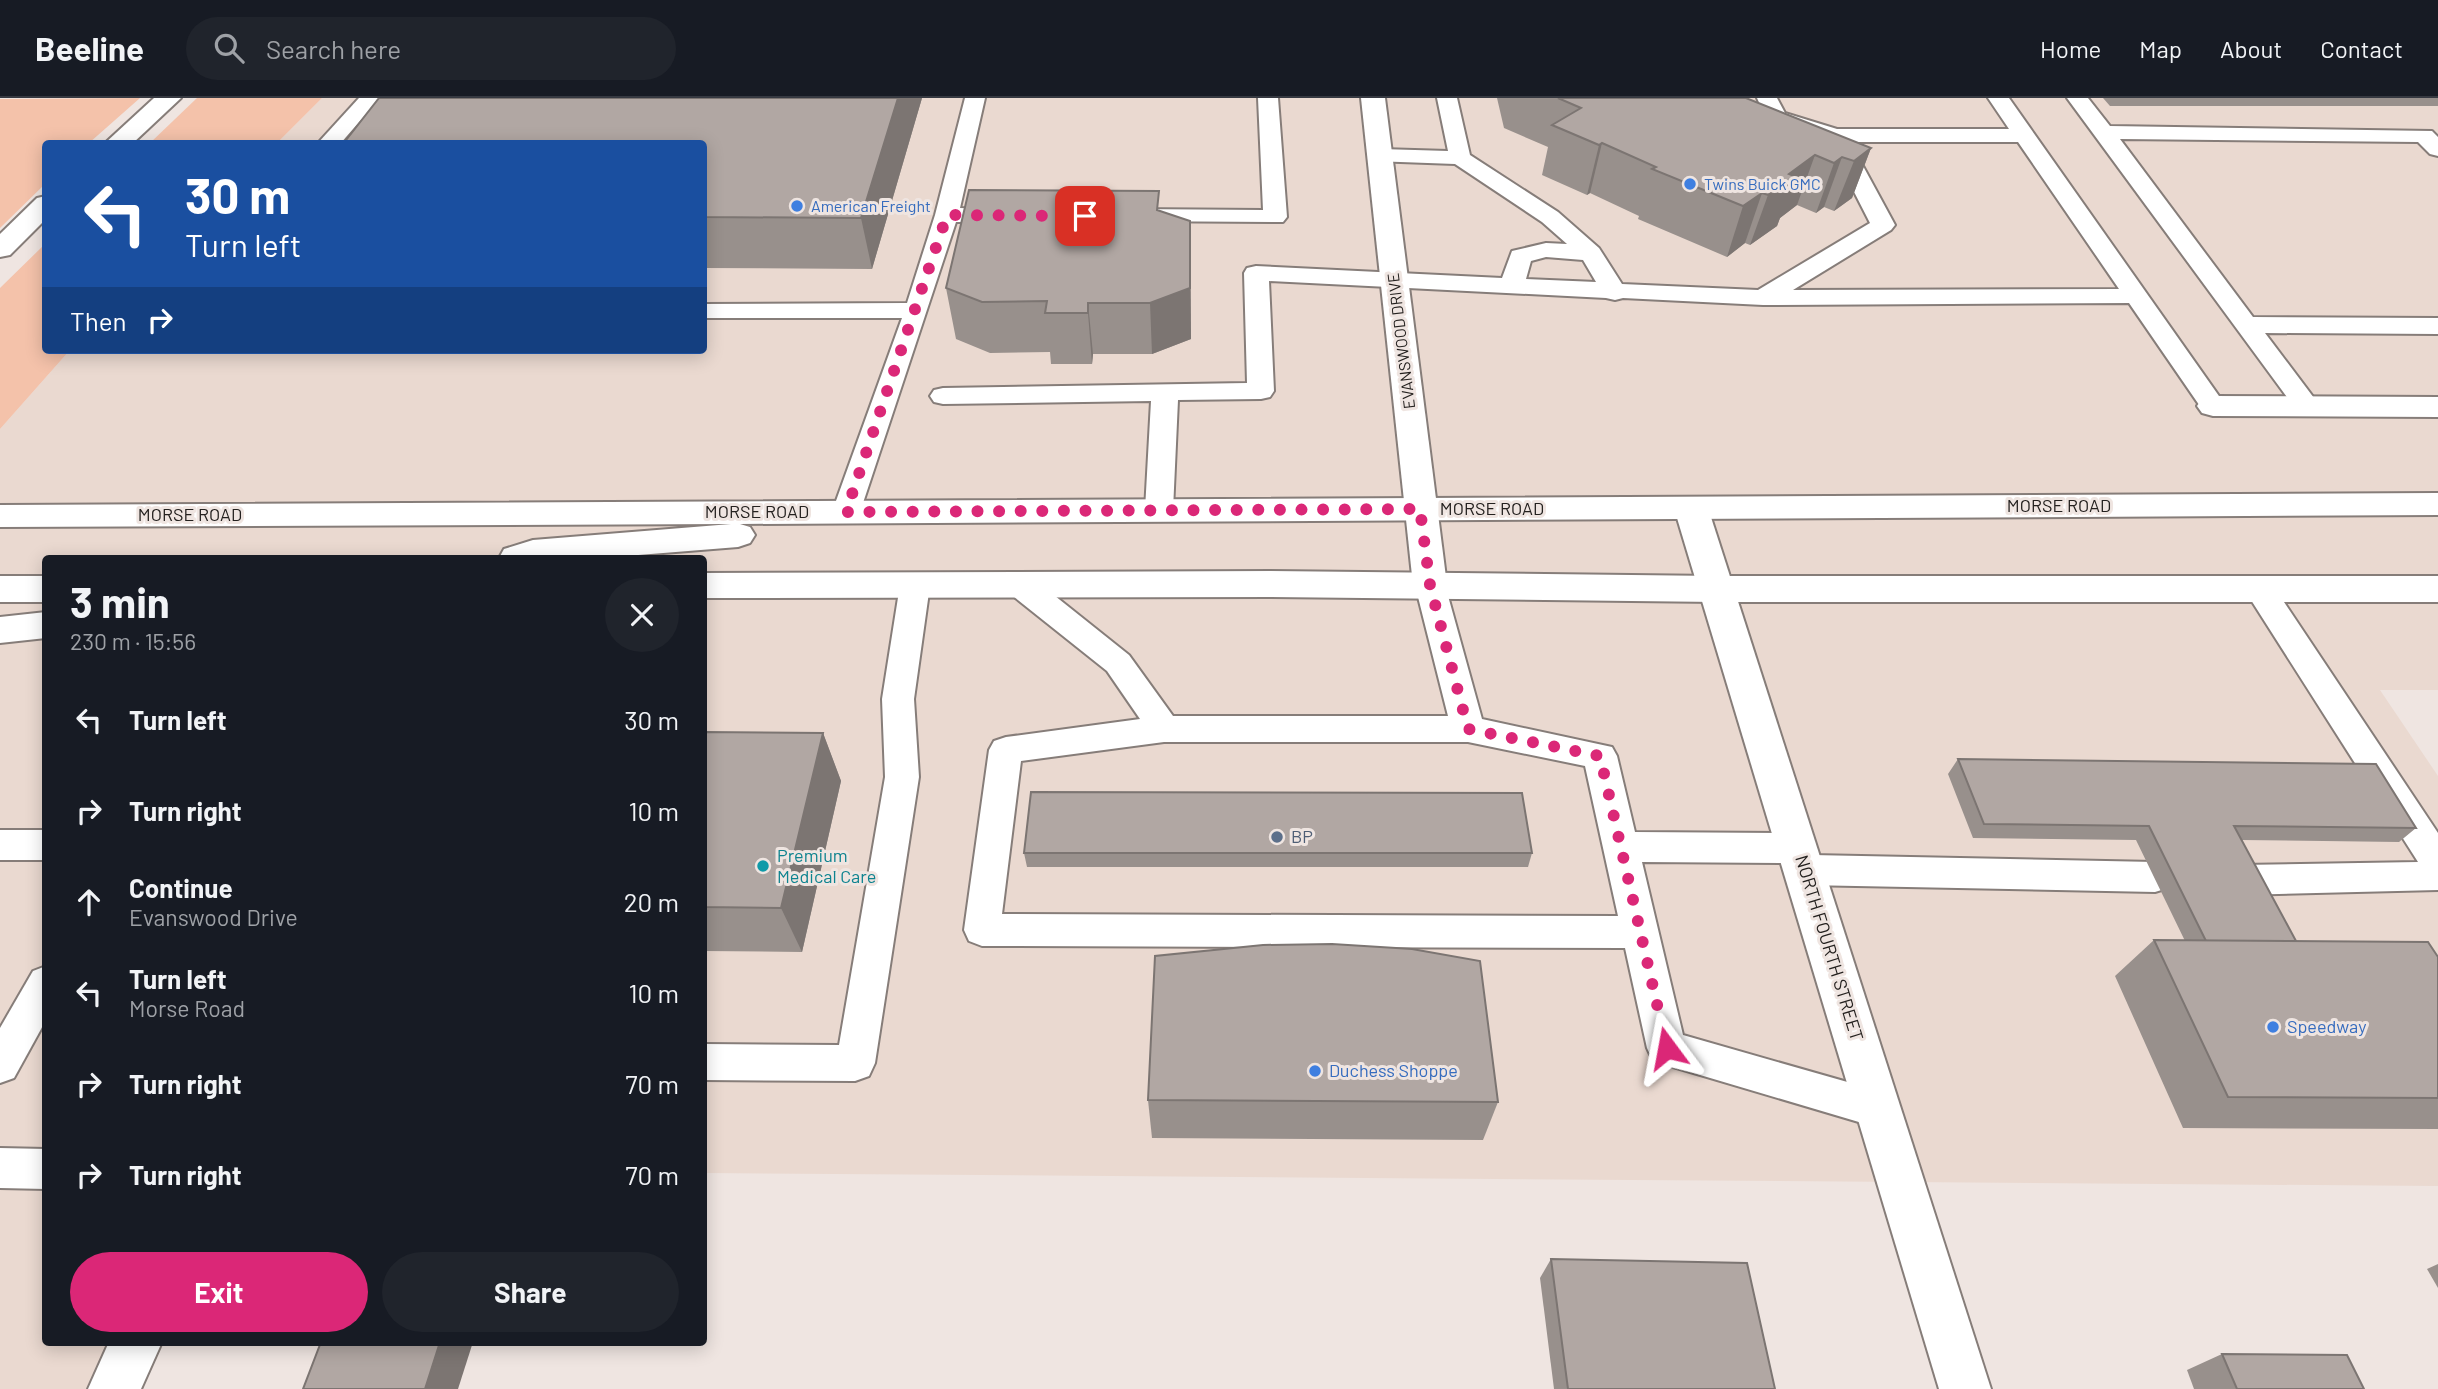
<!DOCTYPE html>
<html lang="en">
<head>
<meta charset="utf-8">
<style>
  :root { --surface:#171b24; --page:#20242c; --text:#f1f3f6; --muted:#9ea1a6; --line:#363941; --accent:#db2777 }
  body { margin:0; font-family:Barlow,sans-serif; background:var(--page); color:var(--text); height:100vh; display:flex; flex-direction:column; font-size:26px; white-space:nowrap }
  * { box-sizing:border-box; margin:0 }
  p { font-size:23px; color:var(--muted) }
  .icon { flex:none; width:38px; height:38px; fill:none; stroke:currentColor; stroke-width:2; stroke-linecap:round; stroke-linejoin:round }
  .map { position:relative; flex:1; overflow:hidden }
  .side { position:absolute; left:42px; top:457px; width:665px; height:791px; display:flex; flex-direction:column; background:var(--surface); border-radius:7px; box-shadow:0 4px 18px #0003 }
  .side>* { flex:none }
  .banner { position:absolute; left:42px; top:42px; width:665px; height:214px; border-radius:7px; box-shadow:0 4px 18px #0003; background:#1a4fa0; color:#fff; overflow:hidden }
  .pin { position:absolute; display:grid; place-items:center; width:60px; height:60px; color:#fff; margin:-30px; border-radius:14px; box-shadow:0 4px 10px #0006 }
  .me { position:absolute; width:77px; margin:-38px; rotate:347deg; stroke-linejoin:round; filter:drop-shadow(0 0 5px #0008) }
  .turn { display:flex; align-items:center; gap:24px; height:147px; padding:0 28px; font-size:32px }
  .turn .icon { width:91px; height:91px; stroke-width:2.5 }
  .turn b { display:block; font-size:49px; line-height:60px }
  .then { display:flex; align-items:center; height:66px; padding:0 28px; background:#0003; gap:14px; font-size:26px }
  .round { display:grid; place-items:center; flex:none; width:74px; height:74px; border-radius:37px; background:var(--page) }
  .overview { display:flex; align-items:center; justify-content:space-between; height:119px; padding:0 28px }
  h1 { font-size:42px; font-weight:700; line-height:52px }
  .button { display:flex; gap:14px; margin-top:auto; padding:14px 28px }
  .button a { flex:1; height:80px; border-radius:42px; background:var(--accent); color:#fff; font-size:28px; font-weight:700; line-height:80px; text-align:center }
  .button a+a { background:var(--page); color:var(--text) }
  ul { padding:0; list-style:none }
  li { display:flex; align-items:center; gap:21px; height:91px; padding:0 28px }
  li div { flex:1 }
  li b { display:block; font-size:26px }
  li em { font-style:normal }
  header { display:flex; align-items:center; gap:42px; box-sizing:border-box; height:98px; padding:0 35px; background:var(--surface); border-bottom:2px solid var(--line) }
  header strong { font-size:33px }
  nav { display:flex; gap:38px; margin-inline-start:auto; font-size:24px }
  .search { width:490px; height:63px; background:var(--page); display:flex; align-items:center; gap:18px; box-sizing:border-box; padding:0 24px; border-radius:38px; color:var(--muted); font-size:26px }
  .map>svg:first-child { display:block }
  .built { fill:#ead9d0 }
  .green { fill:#f4c2aa }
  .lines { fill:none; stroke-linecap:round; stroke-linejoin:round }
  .lane-casing { stroke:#867d79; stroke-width:4 }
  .street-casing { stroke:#867d79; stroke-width:4 }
  .primary-casing { stroke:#867d79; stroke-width:4 }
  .highway-casing { stroke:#867d79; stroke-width:4 }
  .lane { fill:#fff; fill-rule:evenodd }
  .street { fill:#fff; fill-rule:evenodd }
  .primary { fill:#fff; fill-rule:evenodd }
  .highway { fill:#fff; fill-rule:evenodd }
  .wall { fill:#98908c }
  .shaded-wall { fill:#7c7572 }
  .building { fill:#b1a7a3; stroke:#7c7572; stroke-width:2 }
  .route { stroke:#db2777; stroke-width:12; stroke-dasharray:0 21.6 }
  .shop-dot { fill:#3f7fe0; stroke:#efe5e1; stroke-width:2.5 }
  .service-dot { fill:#5c6f8a; stroke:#efe5e1; stroke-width:2.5 }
  .culture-dot { fill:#0f9aa8; stroke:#efe5e1; stroke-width:2.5 }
  .labels { text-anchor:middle; stroke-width:6; stroke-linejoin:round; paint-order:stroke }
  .far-shop-label { font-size:16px; fill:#366cbe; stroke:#efe5e1; text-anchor:start }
  .far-street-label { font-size:16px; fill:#24211f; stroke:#efe5e1 }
  .street-label { font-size:18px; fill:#24211f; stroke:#efe5e1 }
  .service-label { font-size:18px; fill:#4e5e75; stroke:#efe5e1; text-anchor:start }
  .culture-label { font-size:18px; fill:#0d838f; stroke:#efe5e1; text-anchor:start }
  .shop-label { font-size:18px; fill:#366cbe; stroke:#efe5e1; text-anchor:start }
</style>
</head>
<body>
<header>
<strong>Beeline</strong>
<div class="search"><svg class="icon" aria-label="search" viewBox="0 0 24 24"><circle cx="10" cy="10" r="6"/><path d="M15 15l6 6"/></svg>Search here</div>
<nav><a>Home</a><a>Map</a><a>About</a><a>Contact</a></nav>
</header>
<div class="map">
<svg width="2438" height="1291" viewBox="0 0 2438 1291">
  <rect width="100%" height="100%" fill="#efe5e1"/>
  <path class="built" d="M322,0H2438V592H2380L2438,678V1088L704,1075V460H46V1244H136L114,1291H0V331L70,252H704V46L277,45Z"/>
  <g class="green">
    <path d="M140,0L89,45L46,46L45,86L0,130V1Z"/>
    <path d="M197,0H322L277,45H150Z"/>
    <path d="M45,146L46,252H70L0,331V190Z"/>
  </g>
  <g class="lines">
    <defs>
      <g id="lane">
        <path d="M359,0H380L340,46H317Z"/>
        <path d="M965,0H985L960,110L1017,112L1021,117L1017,122L1009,124H956L860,414L856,421L846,424L836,421L832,414L902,220H704V206L907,205L935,117Z"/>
        <path d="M1258,0H1278L1287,119L1283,124L1122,123L1118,118L1122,113L1130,111L1263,112Z"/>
        <path d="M1437,0H1457L1470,57L1558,114L1599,150L1622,186L1758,192L1870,125L1827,41L1768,24L1757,0H1777L1785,15L1837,31H2009L1988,0H2009L2226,308L2222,314L2213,317L2204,314L2129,205L1763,207L1623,200L1615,202L1606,200L1269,183L1274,293L1270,299L1261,301L1178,302L1173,412L1169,419L1159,422L1149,419L1145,412L1151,303L943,306L934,304L930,298L934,292L943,290L1247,285L1244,175L1247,170L1256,168L1502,180L1512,153L1546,145L1567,146L1542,124L1455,66L1373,63L1370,58L1373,53L1381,51L1448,53ZM1850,44H2018L2119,191L1793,192L1891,132L1895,127ZM1546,159L1583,162L1596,184L1526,181L1531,163Z"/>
        <path d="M2067,0H2088L2110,28L2432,33L2438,39V58L2430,56L2418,44L2120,41L2253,219L2438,220V236L2265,235L2320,308L2316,314L2307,317L2298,314Z"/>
        <path d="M1019,475L1030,478L1129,557L1173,618H1448L1415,487L1419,479L1430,476L1441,479L1445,487L1482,621L1612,649L1617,658L1635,734L1798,735L1810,740L1816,750L1812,757L2155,764L2168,768L2173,779L2168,790L2155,794L1805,787L1792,783L1787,772L1791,765L1642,764L1683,937L1893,997L1899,1011L1893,1025L1879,1030L1653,963L1647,950L1625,850L982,848L969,843L964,832L989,652L994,643L1006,639L1140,621L1107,573L1008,494L1004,486L1008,478ZM1164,644H1468L1585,668L1618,818L1002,816L1021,663Z"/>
        <path d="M915,476L926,479L930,487L914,601L919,679L875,965L869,978L855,983L704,982V946L839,947L885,679L882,601L900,487L904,479Z"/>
        <path d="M2259,480L2270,483L2438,735V792L2240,797L2227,793L2222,782L2227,771L2240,767L2418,764L2244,491L2248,483Z"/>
        <rect x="0" y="732" width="46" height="30"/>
        <path d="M46,868V922L14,980L0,985V930L33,873Z"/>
        <path d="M0,1050L46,1051V1091L0,1090Z"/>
      </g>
      <g id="street">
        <path d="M1361,0H1385L1447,487L1442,496L1430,500L1418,496L1413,487Z"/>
        <path d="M2213,298L2438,299V319L2213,318L2202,315L2197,308L2202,301Z"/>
        <path d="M1691,399L1703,402L1708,410L1991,1291H1939L1674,410L1679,402Z"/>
        <path d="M109,1244H162L141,1291H88Z"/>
      </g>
      <g id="primary">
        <path d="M2438,395V417L740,426L750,429L755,437L750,445L738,449L601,460H499L504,451L533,442L731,426L0,429V407Z"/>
        <path d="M1271,473L1717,478H2438V504H1717L1271,499L704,500V475Z"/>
        <rect x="0" y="478" width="46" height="26"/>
      </g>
      <g id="highway">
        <path d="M154,0H181L132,46H104Z"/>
        <path d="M46,98V121L10,157L0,159V136L37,100Z"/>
        <path d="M46,514V540L0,545V519Z"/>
      </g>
    </defs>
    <use href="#lane" class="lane-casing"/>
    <use href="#street" class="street-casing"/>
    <use href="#primary" class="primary-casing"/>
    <use href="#highway" class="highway-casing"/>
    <use href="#lane" class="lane"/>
    <use href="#street" class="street"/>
    <use href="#primary" class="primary"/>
    <use href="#highway" class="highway"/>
  </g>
  <g class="wall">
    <path d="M379,0H922L872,171L704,170V46Z"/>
    <path d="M1497,0H1746L1871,50L1852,100L1834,113L1824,109L1816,115L1797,107L1780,120L1777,128L1750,147L1745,145L1727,159L1638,121L1639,118L1590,95L1587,97L1542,77L1548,49L1504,30Z"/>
    <path d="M2103,0H2438V8H2110Z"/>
    <path d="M1160,113L1190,123L1191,241L1152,256H1093L1092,266H1051L1050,254L990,255L956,241L946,190Z"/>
    <path d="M704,634L823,635L841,683L802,854L704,853Z"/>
    <path d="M1958,661L2416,730L2399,744L2241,742L2296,843L2438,859V1031L2183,1030L2115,878L2154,842L2185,843L2136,742L1973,740L1948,676Z"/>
    <path d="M1024,755H1532L1528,769H1027Z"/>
    <path d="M1148,1002L1498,1004L1483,1042L1152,1040Z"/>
    <path d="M1551,1161L1775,1291H1554L1540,1180Z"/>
    <path d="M2438,1166V1190L2427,1171Z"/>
    <path d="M2222,1256L2364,1291H2194L2187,1272Z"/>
  </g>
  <g class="shaded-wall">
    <path d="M898,0H922L872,171L861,120Z"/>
    <path d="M1602,45L1590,95L1587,97L1599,47Z"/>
    <path d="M1871,50L1852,100L1834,113L1854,63Z"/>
    <path d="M1815,57L1797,107L1780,120L1777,128L1750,147L1768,97L1789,76Z"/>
    <path d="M1842,59L1824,109L1816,115L1834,65Z"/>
    <path d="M1762,95L1745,145L1727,159L1743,108Z"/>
    <path d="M1190,123L1191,241L1152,256L1150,205Z"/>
    <path d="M1088,205L1093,256L1092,266L1088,215Z"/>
    <path d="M823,635L841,683L802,854L781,810Z"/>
    <path d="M440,1244H473L458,1291H425Z"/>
  </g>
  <g class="building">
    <path d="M379,0H898L861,120L704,119V46H343Z"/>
    <path d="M1558,0H1746L1871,50L1854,63L1842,59L1834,65L1815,57L1789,76L1794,78L1768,97L1762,95L1743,108L1652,71L1656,69L1602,45L1599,47L1552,27L1581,10Z"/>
    <path d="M969,92L1159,93L1157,112L1190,123V190L1150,205H1088V215H1045L1047,203L982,204L946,190Z"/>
    <path d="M704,634L823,635L781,810L704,809Z"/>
    <path d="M1958,661L2376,666L2416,730L2234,728L2296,843H2206L2149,728L1984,726Z"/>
    <path d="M1031,694L1522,695L1532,755H1024Z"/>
    <path d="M2154,842L2428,844L2438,859V1000L2228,999Z"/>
    <path d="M1332,846L1412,851L1480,863L1498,1004L1148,1002L1155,858L1263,847Z"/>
    <path d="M1551,1161L1747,1165L1775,1291H1568Z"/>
    <path d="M321,1244H440L425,1291H303Z"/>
    <path d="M2222,1256L2347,1257L2364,1291H2237Z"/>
  </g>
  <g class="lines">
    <path class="route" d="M1085,118L947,117L846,414L1420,411L1430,487L1468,631L1600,658L1667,950"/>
  </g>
  <g class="shop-dot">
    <circle cx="1690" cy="86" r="7"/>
    <circle cx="797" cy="108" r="7"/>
    <circle cx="2273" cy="929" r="7"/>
    <circle cx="1315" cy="973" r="7"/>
  </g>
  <circle class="service-dot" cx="1277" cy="739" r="7"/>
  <circle class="culture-dot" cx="763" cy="768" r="7"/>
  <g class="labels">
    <g class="far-shop-label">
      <text x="1704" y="92">Twins Buick GMC</text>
      <text x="811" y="114">American Freight</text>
    </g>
    <g class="far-street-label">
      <text transform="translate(1401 243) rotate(-97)" y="6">EVANSWOOD DRIVE</text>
    </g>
    <g class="street-label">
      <text x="2059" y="414">MORSE ROAD</text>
      <text x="1492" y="417">MORSE ROAD</text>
      <text x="757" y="420">MORSE ROAD</text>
      <text x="190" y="423">MORSE ROAD</text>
      <text transform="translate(1829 850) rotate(73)" y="6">NORTH FOURTH STREET</text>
    </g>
    <g class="service-label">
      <text x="1291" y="745">BP</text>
    </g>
    <g class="culture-label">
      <text x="777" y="764">Premium<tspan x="777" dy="21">Medical Care</tspan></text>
    </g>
    <g class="shop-label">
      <text x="2287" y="935">Speedway</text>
      <text x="1329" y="979">Duchess Shoppe</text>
    </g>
  </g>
</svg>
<div class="pin" style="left:1085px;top:118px;background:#d93025"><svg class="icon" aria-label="arrive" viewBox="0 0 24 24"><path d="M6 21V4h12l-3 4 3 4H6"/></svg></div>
<svg class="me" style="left:1667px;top:950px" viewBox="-20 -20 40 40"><path d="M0-17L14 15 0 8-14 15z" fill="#db2777" stroke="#fff" stroke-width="4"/></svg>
<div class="banner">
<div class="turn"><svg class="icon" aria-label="left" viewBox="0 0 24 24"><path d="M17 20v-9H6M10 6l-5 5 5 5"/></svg><div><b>30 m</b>Turn left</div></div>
<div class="then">Then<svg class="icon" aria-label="right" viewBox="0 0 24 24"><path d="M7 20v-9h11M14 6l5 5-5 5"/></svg></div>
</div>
<section class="side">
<div class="overview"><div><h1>3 min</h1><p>230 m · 15:56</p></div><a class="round"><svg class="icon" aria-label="close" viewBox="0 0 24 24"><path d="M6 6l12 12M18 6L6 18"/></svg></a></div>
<ul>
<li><svg class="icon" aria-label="left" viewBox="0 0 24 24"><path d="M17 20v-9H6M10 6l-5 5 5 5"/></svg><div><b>Turn left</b></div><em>30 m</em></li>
<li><svg class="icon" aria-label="right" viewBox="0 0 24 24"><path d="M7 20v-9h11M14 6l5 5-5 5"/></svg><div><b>Turn right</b></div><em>10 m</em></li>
<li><svg class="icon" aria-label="ahead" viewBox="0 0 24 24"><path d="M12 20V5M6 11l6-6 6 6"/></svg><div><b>Continue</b><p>Evanswood Drive</p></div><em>20 m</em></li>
<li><svg class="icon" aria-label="left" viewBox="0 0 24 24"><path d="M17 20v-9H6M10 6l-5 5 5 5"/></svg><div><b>Turn left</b><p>Morse Road</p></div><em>10 m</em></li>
<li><svg class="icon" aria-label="right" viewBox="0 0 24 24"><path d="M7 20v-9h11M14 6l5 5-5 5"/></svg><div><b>Turn right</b></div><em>70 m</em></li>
<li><svg class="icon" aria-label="right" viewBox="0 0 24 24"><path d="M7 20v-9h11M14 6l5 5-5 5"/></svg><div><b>Turn right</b></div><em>70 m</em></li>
</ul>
<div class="button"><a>Exit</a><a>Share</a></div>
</section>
</div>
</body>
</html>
